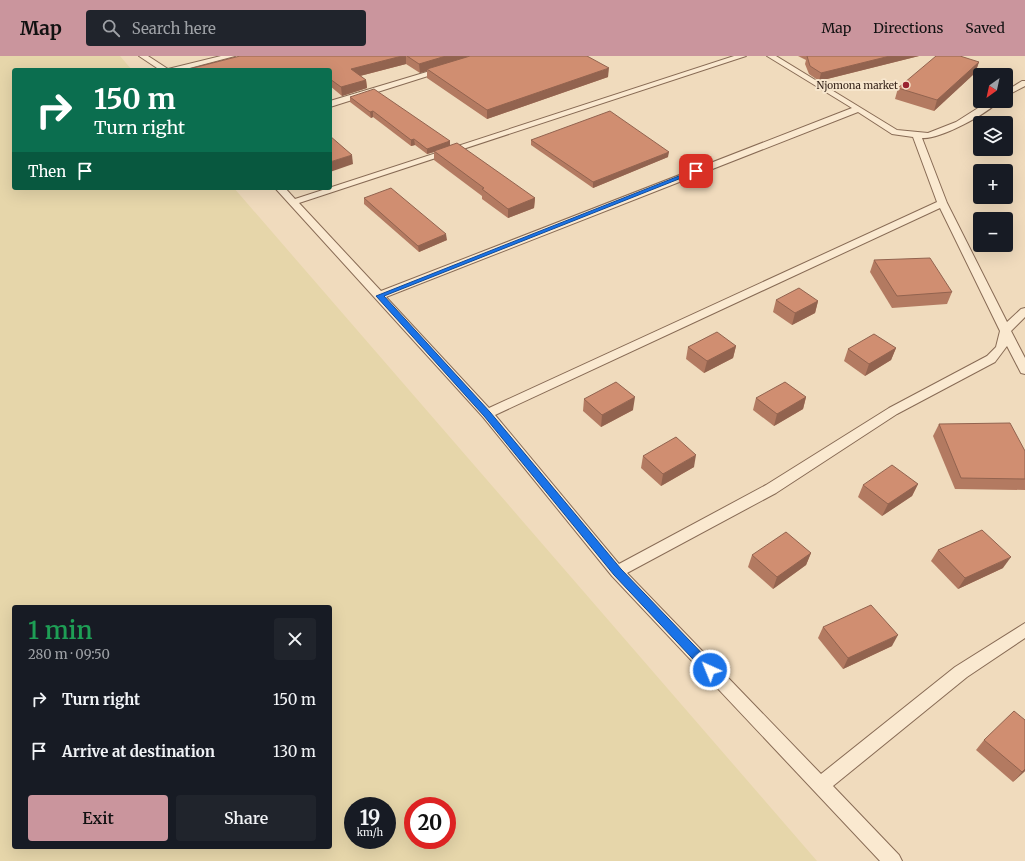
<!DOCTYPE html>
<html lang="en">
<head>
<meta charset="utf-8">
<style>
  :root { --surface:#171b24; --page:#20242c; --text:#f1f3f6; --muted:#9ea1a6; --accent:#ca959d }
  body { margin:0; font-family:Merriweather,serif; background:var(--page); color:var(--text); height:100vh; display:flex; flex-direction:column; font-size:15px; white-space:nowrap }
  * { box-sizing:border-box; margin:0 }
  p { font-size:13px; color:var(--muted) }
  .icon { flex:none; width:22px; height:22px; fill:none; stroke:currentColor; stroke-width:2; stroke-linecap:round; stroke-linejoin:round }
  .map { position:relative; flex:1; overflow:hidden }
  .sheet { position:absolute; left:12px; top:549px; width:320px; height:244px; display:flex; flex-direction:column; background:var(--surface); border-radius:4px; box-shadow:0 4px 16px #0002 }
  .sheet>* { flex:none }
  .hud { position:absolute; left:12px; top:12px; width:320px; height:122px; border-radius:4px; box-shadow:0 4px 16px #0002; background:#0b6e4f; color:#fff; overflow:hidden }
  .needle { width:26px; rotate:213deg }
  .tools { position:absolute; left:973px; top:12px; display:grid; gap:8px }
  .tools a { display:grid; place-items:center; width:40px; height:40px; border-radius:4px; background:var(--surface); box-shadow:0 4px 16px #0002; font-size:20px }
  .speed { position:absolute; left:344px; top:741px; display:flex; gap:8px; font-size:20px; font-weight:700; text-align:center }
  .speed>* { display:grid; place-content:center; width:52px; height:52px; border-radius:50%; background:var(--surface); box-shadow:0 4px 16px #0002; line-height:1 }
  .speed small { font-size:10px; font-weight:400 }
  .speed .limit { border:6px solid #d22; background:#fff; color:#111 }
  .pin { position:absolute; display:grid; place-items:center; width:34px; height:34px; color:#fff; margin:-17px; border-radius:8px; box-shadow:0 2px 6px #0006 }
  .me { position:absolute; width:44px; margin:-22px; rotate:316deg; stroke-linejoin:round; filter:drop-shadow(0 0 3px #0008) }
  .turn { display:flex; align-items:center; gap:14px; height:84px; padding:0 16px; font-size:18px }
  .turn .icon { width:52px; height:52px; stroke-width:2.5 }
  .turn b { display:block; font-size:28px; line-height:34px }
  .then { display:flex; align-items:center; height:38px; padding:0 16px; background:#0003; gap:8px; font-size:15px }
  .round { display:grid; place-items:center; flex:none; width:42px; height:42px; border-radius:4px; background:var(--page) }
  .headline { display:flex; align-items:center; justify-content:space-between; height:68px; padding:0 16px }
  h1 { font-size:24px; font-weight:600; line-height:30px; color:#1e9e55 }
  .cta { display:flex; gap:8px; margin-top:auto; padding:8px 16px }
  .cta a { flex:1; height:46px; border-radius:4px; background:var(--accent); color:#111; font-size:16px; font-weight:600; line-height:46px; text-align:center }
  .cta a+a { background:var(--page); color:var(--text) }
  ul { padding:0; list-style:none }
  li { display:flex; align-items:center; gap:12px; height:52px; padding:0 16px }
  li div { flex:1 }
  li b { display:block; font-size:15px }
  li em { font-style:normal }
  header { display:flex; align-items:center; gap:24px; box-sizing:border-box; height:56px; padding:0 20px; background:var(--accent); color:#111 }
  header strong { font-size:19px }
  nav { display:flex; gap:22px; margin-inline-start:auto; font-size:14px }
  .search { width:280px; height:36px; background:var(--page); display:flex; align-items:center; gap:10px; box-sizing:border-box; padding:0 14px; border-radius:4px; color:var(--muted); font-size:15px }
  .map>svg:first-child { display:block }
  .farmland { fill:#e6d6aa; fill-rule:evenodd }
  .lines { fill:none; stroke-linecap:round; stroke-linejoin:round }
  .lane-casing { stroke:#886b55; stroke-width:2 }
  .lane { fill:#fae9d0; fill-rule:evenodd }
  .wall { fill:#b37a61 }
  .shaded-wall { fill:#92634f }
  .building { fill:#d08e71; stroke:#92634f }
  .route { fill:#1a73e8; stroke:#114b97 }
  .poi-dot { fill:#9a2330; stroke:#f7e6cd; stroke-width:1.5 }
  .labels { text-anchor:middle; stroke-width:4; stroke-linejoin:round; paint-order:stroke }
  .far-poi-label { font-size:10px; fill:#37251b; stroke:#f7e6cd; text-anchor:end }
</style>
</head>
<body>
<header>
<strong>Map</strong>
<div class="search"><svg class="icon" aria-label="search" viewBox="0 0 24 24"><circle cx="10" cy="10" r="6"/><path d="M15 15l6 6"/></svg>Search here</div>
<nav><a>Map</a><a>Directions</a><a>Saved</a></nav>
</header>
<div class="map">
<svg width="1025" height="805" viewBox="0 0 1025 805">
  <rect width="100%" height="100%" fill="#f0dbbd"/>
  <path class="farmland" d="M0,0H120L132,14H14V132H234L817,805H0ZM14,551H330V791H14ZM353,750H387V784H353ZM413,750H447V784H413Z"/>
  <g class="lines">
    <defs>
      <g id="lane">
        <path d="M139,0H148L168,13L221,0H235L182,14H160Z"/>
        <path d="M734,0H746L299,147L381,235L852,52L767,0H776L897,74L928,77L956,66L989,45H999C987,58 939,84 922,82L947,147L1007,266L1021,253L1025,252V261L1011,275L1025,302V318L1021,317L1007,290L995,306L897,358L776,437L627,517L821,718L955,611L1025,567V582L967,621L833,730L899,799L902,805H880L612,520L483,361L275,132H285L295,143ZM858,56L892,78L913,81L937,146L489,352L386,241ZM940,152L1000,275L996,291L987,300L889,352L766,429L619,508L495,359Z"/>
        <path d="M440,12L447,14L330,51V45Z"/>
        <path d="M1022,25H1025V30L1006,40V35Z"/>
      </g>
    </defs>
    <use href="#lane" class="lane-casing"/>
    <use href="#lane" class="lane"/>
  </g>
  <g class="wall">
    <path d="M240,0H587L608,21L487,63L427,22V15L420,17L406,8L360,20L366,24L367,32L342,40L330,30V14Z"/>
    <path d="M798,0H919L819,25L809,18L805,8L806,4Z"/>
    <path d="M979,6L975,17L934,55L895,43L898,32Z"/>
    <path d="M350,41L450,85V89L535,142L534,152L508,162L482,143V140L434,104V96L427,98L415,89L411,90L373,61L371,62L350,46Z"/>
    <path d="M531,84L668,101L593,132L531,89Z"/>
    <path d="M364,142L447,184L419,196L364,148Z"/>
    <path d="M874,204L952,236L947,248L892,252L870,216Z"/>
    <path d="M776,244L818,245L815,257L792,269L773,256Z"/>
    <path d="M736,290L733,302L704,317L686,303L688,291Z"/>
    <path d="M896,292L891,304L865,320L844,305L848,293Z"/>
    <path d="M806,341L803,353L774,370L753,354L756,342Z"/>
    <path d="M584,343L633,354L601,371L583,355Z"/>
    <path d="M939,368L1025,395V434L955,433L933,380Z"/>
    <path d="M643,400L694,411L661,430L641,412Z"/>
    <path d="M918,428L912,440L882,460L858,441L863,429Z"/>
    <path d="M938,494L1003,512L958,533L931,505Z"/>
    <path d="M811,497L806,509L773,533L748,511L752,499Z"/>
    <path d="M823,571L892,590L843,613L818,582Z"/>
    <path d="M984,684L1025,715L1013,726L976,694Z"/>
  </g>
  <g class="shaded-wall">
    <path d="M402,0H406V8L352,22L351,13Z"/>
    <path d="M446,0H476L427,13V15L420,17L419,8Z"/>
    <path d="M890,0H919L819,25L821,17Z"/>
    <path d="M979,6L975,17L934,55L937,44Z"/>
    <path d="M609,12L608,21L487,63V54Z"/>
    <path d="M366,24L367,32L342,40L341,31Z"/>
    <path d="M373,55V61L371,62L370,56Z"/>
    <path d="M414,83L415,89L411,90V84Z"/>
    <path d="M450,85V91L434,95V96L427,98V93Z"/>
    <path d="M669,96L668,101L593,132V126Z"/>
    <path d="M352,99L353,108L330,116V106Z"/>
    <path d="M535,142L534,152L508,162V153Z"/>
    <path d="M446,178L447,184L419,196L418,190Z"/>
    <path d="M818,245L815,257L792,269L795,257Z"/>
    <path d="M736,290L733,302L704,317L707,305Z"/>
    <path d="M896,292L891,304L865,320L869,308Z"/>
    <path d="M635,341L633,354L601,371L602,359Z"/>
    <path d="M806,341L803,353L774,370L777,358Z"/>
    <path d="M696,399L694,411L661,430L663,418Z"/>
    <path d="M918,428L912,440L882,460L888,448Z"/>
    <path d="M811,497L806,509L773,533L777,521Z"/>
    <path d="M1011,501L1003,512L958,533L965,522Z"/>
    <path d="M898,579L892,590L843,613L848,602Z"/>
    <path d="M1025,713V715L1013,726L1022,716Z"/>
  </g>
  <g class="building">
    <path d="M240,0H402L351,13L366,24L341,31L330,23V14H185Z"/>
    <path d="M407,0H446L419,8Z"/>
    <path d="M470,0H587L609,12L487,54L427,13Z"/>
    <path d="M807,0H890L821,17L810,10Z"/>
    <path d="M936,0H960L979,6L937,44L898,32Z"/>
    <path d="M374,33L450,85L427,93L414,83L411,84L373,55L370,56L350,41Z"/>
    <path d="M610,55L669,96L593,126L531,84Z"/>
    <path d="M330,80L352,99L330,106Z"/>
    <path d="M457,87L535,142L508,153L482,133L484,132L434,95Z"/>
    <path d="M391,132L446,178L418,190L364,142Z"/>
    <path d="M930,202L952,236L897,240L874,204Z"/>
    <path d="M799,232L818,245L795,257L776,244Z"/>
    <path d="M717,276L736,290L707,305L688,291Z"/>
    <path d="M874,278L896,292L869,308L848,293Z"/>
    <path d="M616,326L635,341L602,359L584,343Z"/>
    <path d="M785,326L806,341L777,358L756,342Z"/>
    <path d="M1010,367L1025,395V423L961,422L939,368Z"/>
    <path d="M676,381L696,399L663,418L643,400Z"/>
    <path d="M892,409L918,428L888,448L863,429Z"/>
    <path d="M982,474L1011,501L965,522L938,494Z"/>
    <path d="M786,476L811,497L777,521L752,499Z"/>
    <path d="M871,549L898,579L848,602L823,571Z"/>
    <path d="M1014,655L1025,664V713L1022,716L984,684Z"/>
  </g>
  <path class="route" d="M694,114L699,115L384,240L490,356L621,513L714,610L716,614L714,617L710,618L706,617L614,519L484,360L376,240Z"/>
  <circle class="poi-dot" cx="906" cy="29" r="4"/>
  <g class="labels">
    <g class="far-poi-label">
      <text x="898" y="33">Njomona market</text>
    </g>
  </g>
</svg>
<div class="tools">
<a><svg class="needle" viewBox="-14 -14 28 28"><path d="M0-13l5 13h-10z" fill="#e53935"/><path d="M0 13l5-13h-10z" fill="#9ea1a6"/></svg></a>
<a><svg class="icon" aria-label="layers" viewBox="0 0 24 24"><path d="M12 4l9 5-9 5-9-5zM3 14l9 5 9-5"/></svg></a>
<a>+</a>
<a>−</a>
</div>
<div class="speed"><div>19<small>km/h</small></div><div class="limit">20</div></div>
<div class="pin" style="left:696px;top:115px;background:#d93025"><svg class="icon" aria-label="arrive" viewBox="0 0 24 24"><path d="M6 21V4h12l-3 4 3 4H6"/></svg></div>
<svg class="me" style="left:710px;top:614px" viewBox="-20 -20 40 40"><circle r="17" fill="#1a73e8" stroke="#fff" stroke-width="3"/><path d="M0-11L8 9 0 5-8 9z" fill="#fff"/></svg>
<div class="hud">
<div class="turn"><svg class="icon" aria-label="right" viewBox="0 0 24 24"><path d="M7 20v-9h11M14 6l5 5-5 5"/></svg><div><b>150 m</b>Turn right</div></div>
<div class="then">Then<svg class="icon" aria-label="arrive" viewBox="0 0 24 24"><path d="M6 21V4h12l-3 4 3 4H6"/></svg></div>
</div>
<section class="sheet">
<div class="headline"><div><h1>1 min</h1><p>280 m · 09:50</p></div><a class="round"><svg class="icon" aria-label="close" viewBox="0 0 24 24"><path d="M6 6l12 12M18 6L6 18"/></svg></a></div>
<ul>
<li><svg class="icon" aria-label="right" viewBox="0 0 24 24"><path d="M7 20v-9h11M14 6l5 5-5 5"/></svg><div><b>Turn right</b></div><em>150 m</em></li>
<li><svg class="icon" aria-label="arrive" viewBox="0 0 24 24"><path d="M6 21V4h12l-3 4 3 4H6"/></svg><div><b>Arrive at destination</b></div><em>130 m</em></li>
</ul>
<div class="cta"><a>Exit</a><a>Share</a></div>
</section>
</div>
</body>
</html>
